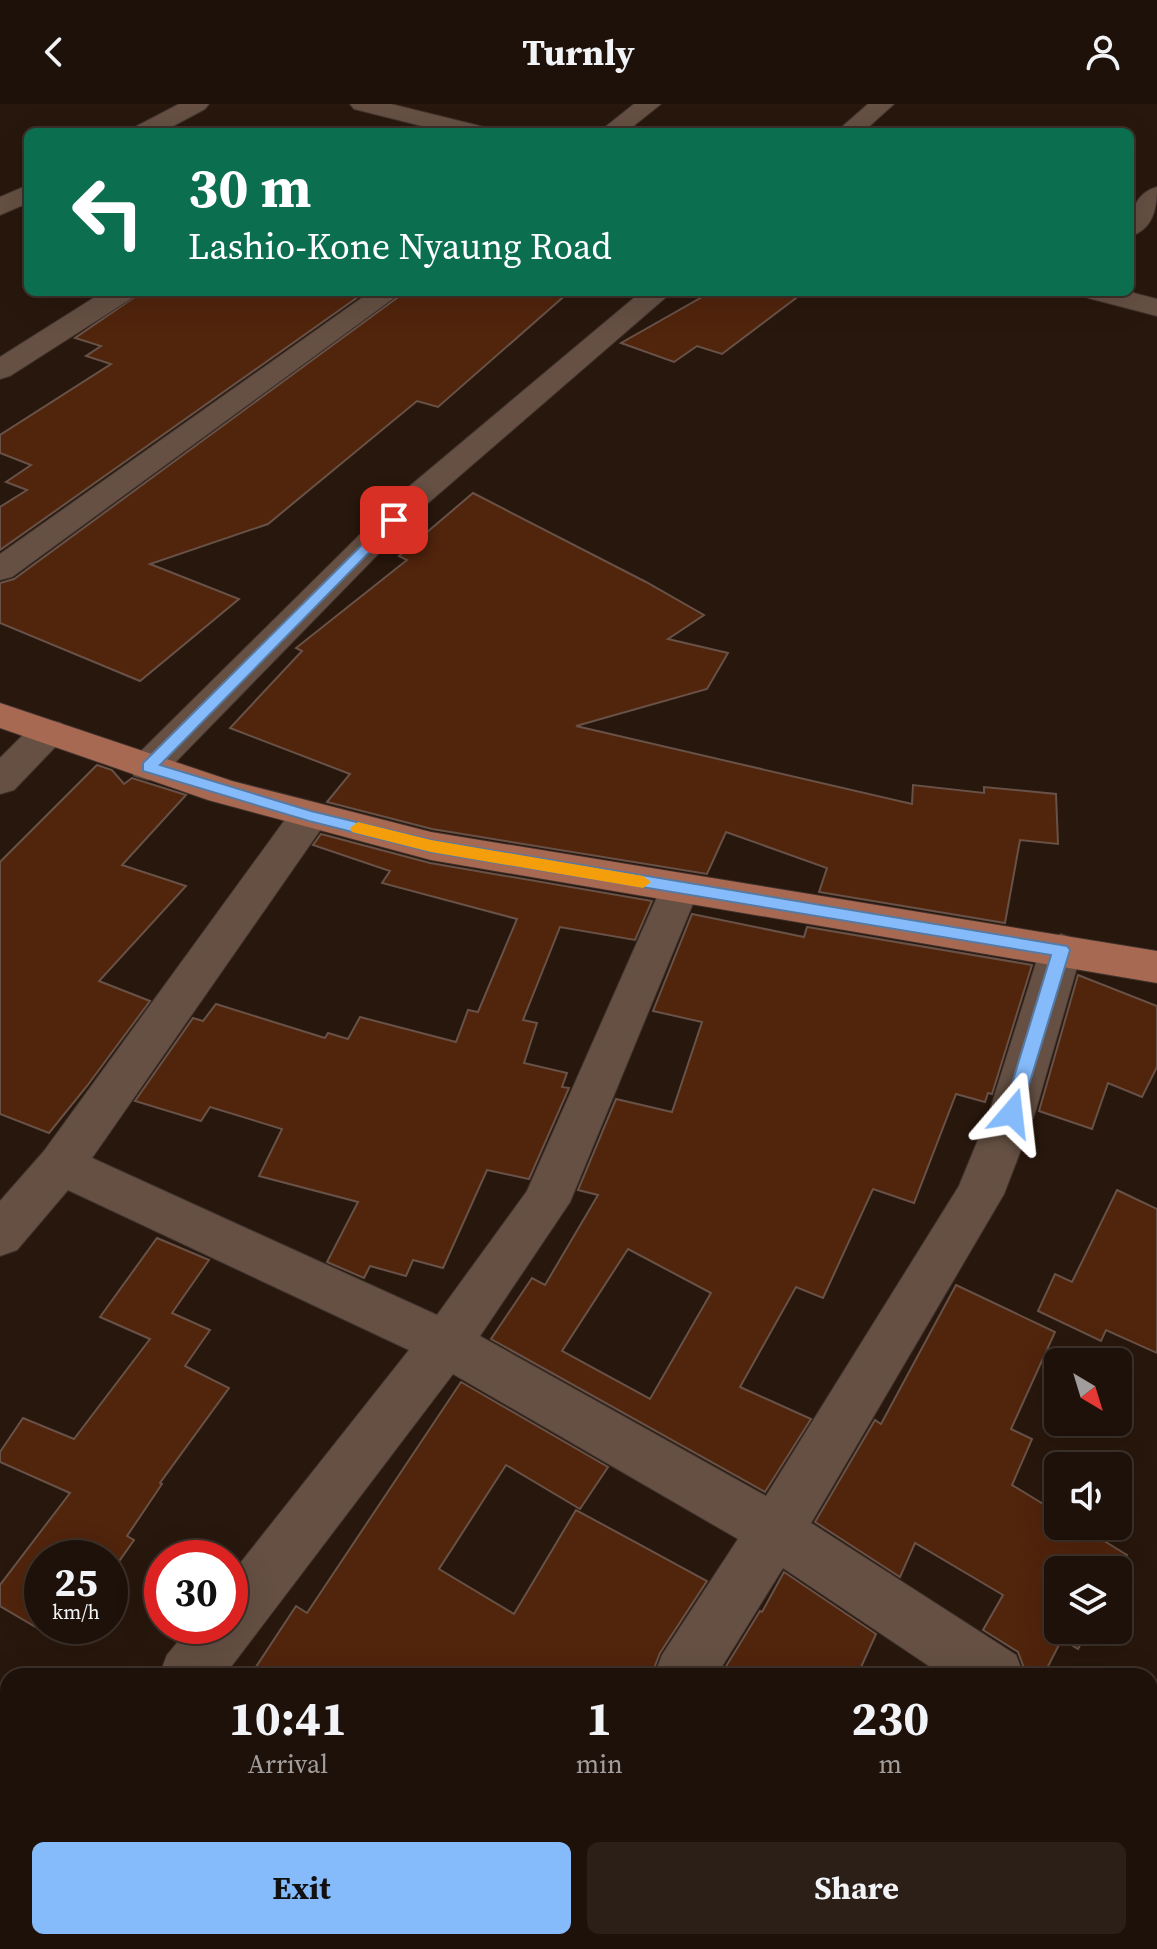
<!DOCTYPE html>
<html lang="en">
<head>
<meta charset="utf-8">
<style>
  :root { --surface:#1e1109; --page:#2b1f17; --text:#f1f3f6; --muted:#a19d9c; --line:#3c312a; --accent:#85bbfb }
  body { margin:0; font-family:"Source Serif 4",serif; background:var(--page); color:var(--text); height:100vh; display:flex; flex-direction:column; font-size:30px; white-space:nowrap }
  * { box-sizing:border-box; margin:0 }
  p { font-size:26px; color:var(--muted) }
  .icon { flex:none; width:44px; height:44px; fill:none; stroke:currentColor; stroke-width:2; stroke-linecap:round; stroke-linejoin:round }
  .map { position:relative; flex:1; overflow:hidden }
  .side { position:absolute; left:0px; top:1564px; width:1158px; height:282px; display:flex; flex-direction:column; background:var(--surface); border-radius:24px 24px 0 0; box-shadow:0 8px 32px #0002,0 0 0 2px var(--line) }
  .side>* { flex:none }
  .banner { position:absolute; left:24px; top:24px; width:1110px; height:168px; border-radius:12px; box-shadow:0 8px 32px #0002,0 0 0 2px var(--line); background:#0b6e4f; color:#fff; overflow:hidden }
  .needle { width:52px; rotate:142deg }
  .controls { position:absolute; left:1044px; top:1244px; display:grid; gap:16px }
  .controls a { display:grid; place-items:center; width:88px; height:88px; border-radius:12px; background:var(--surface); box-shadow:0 8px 32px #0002,0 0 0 2px var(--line); font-size:40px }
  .speed { position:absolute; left:24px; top:1436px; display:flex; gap:16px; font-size:40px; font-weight:700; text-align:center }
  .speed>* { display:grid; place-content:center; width:104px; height:104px; border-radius:50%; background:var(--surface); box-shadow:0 8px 32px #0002,0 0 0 2px var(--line); line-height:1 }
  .speed small { font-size:20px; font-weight:400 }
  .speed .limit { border:12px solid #d22; background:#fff; color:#111 }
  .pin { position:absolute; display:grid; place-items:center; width:68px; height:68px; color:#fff; margin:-34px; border-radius:16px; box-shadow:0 4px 12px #0006 }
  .me { position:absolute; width:88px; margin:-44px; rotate:17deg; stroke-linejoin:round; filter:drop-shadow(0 0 6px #0008) }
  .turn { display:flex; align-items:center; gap:28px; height:168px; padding:0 32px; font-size:36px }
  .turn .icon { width:104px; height:104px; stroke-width:2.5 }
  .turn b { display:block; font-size:56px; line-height:68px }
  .eta { display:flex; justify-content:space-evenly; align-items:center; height:136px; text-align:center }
  .eta b { font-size:48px; font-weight:700; line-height:56px }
  .cta { display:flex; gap:16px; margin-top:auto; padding:16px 32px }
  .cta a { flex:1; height:92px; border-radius:12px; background:var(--accent); color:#111; font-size:32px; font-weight:700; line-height:92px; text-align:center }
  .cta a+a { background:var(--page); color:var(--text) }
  header { display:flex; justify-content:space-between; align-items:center; height:104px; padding:0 32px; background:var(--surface); font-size:36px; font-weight:700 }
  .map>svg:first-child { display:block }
  .building { fill:#51240c; stroke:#685248; stroke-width:2; fill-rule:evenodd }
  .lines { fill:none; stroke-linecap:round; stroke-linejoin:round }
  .minor-casing { stroke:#3f322e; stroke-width:2 }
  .major-casing { stroke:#3f322e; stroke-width:2 }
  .minor { fill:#655043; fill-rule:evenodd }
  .major { fill:#a86952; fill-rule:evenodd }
  .route { fill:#85bbfb; stroke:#567aa3; stroke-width:2 }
  .slow { fill:#f59e0b }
</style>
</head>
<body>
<header><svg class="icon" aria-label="back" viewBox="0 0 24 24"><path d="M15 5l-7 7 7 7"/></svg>Turnly<svg class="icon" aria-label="person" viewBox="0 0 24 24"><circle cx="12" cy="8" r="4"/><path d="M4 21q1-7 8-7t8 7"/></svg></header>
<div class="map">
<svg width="1157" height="1845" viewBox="0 0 1157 1845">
  <rect width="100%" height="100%" fill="#28170c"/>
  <g class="building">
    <path d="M142,188H365L0,446V403L27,386L6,378L31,361L0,349V331L111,260L86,252L101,242L75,234Z"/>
    <path d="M405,188H569L438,303L417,297L268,420L150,460L239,495L140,577L0,519V479L14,475Z"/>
    <path d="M711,188H804L722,250L697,242L674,258L621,239Z"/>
    <path d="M473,389L646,478L704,511L668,535L728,549L707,585L576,622L912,700L913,681L984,689V683L1056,690L1058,740L1020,736L1005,819L819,788L827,764L726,728L707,770L432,725L327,698L350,670L230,624L302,547L296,544L407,456L399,452Z"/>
    <path d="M97,661L112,666L124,680L132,674L186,691L122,761L186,782L99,877L150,897L87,982L49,1029L0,1010V758Z"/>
    <path d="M321,730L430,759L652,797L635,836L560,823L523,916L537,919L524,959L567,969L562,983L569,984L529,1075L487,1066L443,1164L413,1156L406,1172L370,1162L364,1174L327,1158L358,1098L259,1072L282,1025L210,1003L201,1017L135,997L193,914L203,917L216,900L325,934L328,929L348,935L360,913L456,938L468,906L478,908L517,815L382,779L390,767L313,741Z"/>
    <path d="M692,810L804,833L807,823L1032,861L992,990L988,989L985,998L956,990L914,1099L873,1085L823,1194L796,1183L740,1283L811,1315L765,1388L491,1235L532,1174L545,1181L598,1091L578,1086L616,995L672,1008L702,918L653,907ZM628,1145L711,1189L650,1295L562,1247Z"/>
    <path d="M1078,871L1157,902V963L1142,993L1108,979L1092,1025L1039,1007Z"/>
    <path d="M1117,1086L1157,1105V1249L1106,1226L1101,1237L1038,1207L1055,1170L1072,1178Z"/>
    <path d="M157,1134L209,1156L172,1209L210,1226L185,1262L229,1284L160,1379L162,1380L127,1432L134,1436L110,1470V1454H42V1522H73L61,1538L0,1502V1481L70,1389L0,1358V1348L23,1314L74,1335L150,1235L100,1213Z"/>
    <path d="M956,1181L1055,1228L1011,1325L1032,1335L1012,1381L1058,1409V1422H1080L1127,1451L1118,1468V1466H1058V1526H1088L1078,1545L1062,1535L1043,1572H1027L1018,1548L983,1526L1003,1491L915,1439L900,1473L815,1418L875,1316L881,1320Z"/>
    <path d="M461,1278L608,1363L580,1405L506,1361L439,1465L514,1510L576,1406L707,1477L660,1549L651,1572H250L296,1502L307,1509Z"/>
    <path d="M784,1468L876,1530L857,1572H720L760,1507L762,1508Z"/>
  </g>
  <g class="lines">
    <defs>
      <g id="minor">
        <path d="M179,0H209L205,5L162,28H132L135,23Z"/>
        <path d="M350,0H391L484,23L487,28H446L354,5Z"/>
        <path d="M634,0H661L626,28H599Z"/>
        <path d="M868,0H894L863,28H836Z"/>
        <path d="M28,81V99L0,111V93Z"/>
        <path d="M1157,83C1157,104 1153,126 1130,132C1130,111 1134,89 1157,83Z"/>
        <path d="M103,188H136L132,194L10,272L0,275V253Z"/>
        <path d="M370,188H402L12,473L0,476V450Z"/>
        <path d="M641,188H672L427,400L162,672L148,676L134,672L129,663L134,654L405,386Z"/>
        <path d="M1084,188H1130L1157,195V212L1088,194Z"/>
        <path d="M48,616L61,619L67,628L61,637L14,686L0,690V654L35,619Z"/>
        <path d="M309,699L323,702L329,712L323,722L92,1054L437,1211L527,1087L665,775L679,770L693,775L699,785L570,1098L480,1232L766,1392L959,1082L989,1009L1040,846L1046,835L1061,830L1076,835L1082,846L1035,1009L1004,1090L811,1419L1016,1551L1024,1572H944L783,1464L716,1572H654L662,1551L738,1435L453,1270L224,1572H159L167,1551L191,1522H230V1472L409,1246L68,1086L17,1146L0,1152V1097L44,1047L295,702Z"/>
        <path d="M1150,1645L1157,1648V1709L1150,1706Z"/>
        <path d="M8,1791V1838H34L31,1845H0V1794Z"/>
        <path d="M494,1838H559L556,1845H491Z"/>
      </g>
      <path id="major" d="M0,599L232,677L431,728L1157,847V879L431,756L208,696L0,624Z"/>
    </defs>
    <use href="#minor" class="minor-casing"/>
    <use href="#major" class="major-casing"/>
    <use href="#minor" class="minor"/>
    <use href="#major" class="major"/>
  </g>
  <path class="route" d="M394,412L399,413V418L160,661L311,707L431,736L1067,842L1070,846L1019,1014H1005L1003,1009L1051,851L431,748L309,717L143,667V659L390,413Z"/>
  <path class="slow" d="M358,718L431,736L643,772L651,778L643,784L431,748L352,728L350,724Z"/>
</svg>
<div class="controls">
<a><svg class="needle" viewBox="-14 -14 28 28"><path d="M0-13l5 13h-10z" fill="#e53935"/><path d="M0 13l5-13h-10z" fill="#a19d9c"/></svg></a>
<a><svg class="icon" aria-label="sound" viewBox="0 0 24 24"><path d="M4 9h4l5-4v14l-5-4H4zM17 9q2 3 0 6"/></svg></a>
<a><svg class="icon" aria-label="layers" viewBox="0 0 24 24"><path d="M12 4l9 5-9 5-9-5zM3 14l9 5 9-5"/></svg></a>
</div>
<div class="speed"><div>25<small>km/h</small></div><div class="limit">30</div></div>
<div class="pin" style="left:394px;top:416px;background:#d93025"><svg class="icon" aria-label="arrive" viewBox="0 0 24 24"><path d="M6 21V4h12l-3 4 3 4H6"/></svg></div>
<svg class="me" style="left:1012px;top:1009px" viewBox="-20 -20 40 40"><path d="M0-17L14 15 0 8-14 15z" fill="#85bbfb" stroke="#fff" stroke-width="4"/></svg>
<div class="banner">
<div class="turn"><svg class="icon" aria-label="left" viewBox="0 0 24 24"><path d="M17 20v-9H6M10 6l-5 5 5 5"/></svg><div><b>30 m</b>Lashio-Kone Nyaung Road</div></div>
</div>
<section class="side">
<div class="eta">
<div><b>10:41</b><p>Arrival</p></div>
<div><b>1</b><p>min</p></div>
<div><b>230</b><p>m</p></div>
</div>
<div class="cta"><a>Exit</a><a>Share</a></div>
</section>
</div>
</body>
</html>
